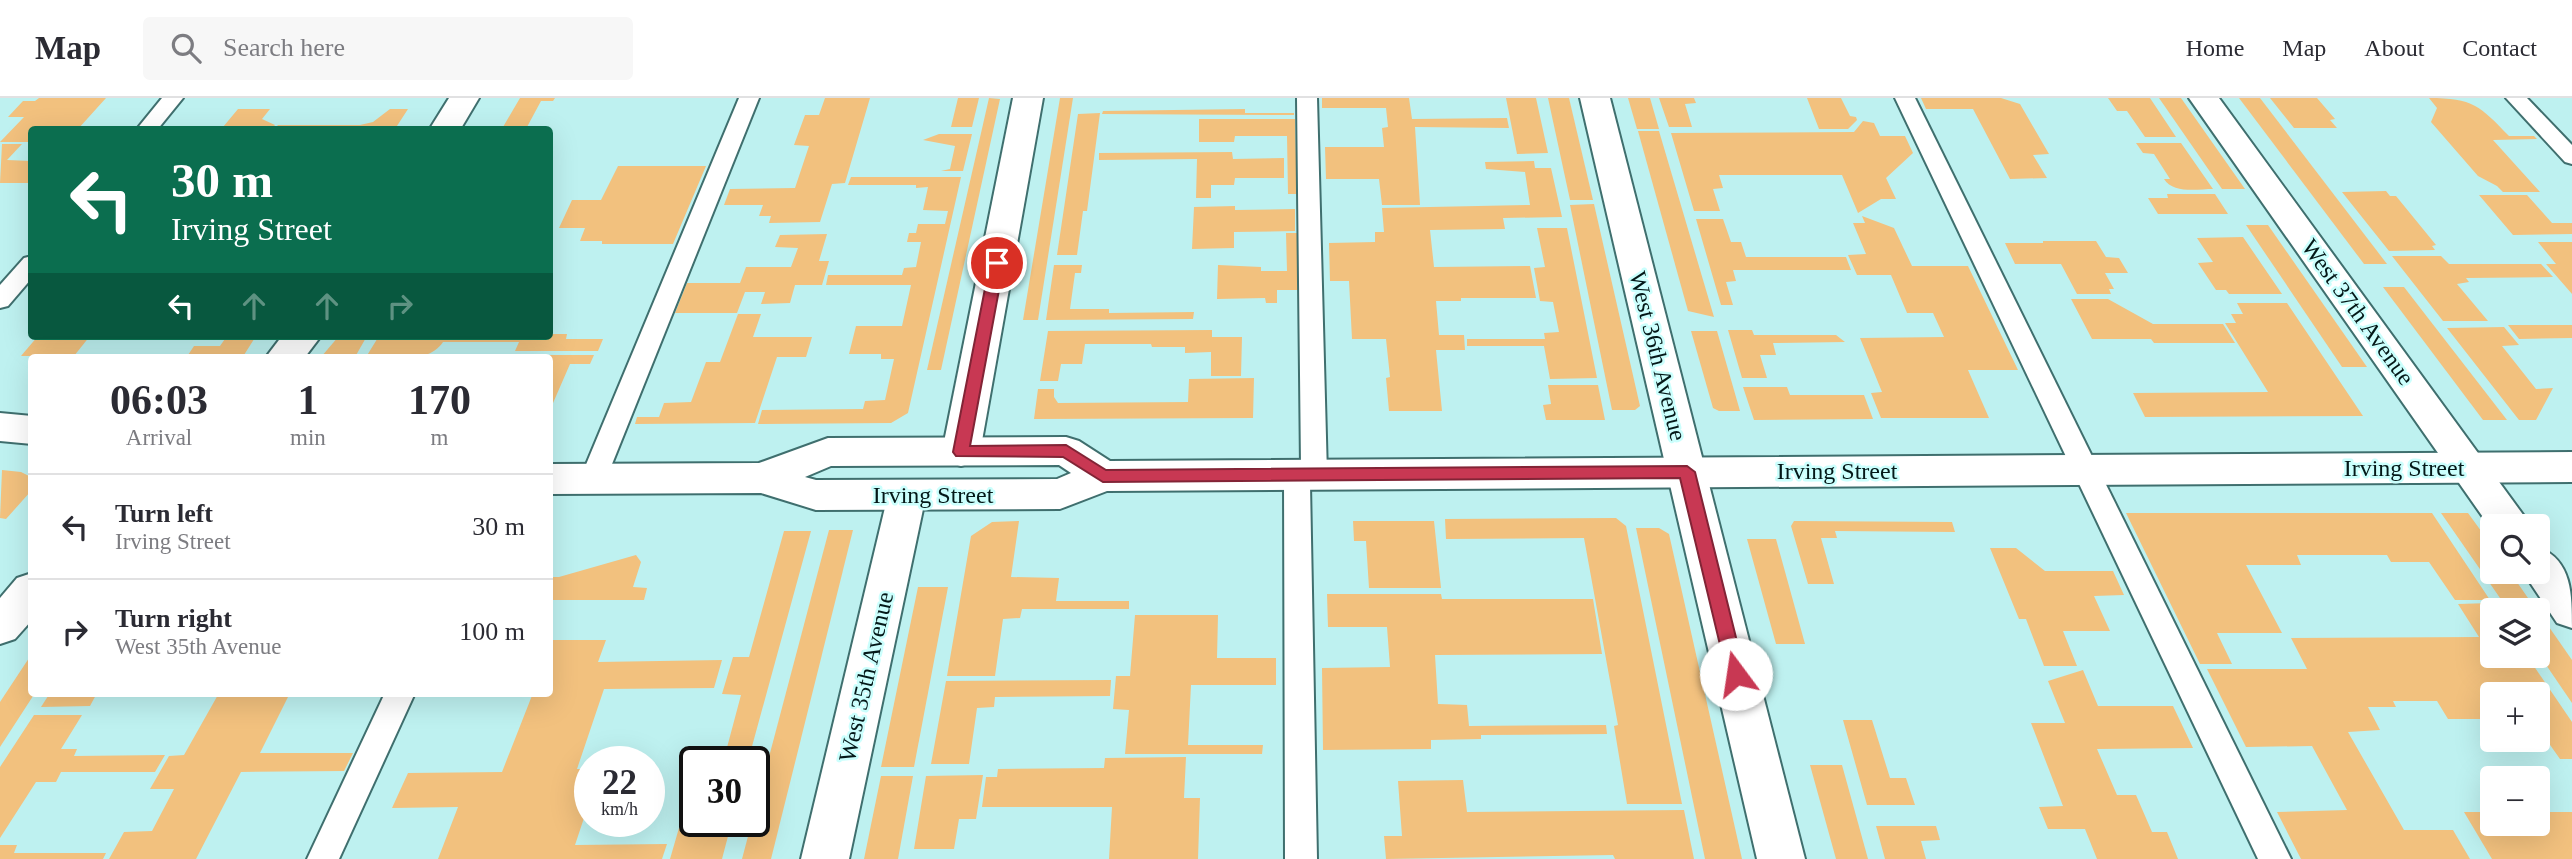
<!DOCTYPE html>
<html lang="en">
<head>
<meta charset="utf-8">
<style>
  :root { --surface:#fff; --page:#f7f7f7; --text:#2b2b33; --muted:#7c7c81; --line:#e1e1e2 }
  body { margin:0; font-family:"Times New Roman",serif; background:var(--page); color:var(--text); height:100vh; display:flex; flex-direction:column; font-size:26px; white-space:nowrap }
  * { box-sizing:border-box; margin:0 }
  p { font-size:23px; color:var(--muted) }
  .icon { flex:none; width:38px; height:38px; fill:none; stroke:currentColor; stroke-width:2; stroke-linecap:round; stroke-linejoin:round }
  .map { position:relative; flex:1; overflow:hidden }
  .panel { position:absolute; left:28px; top:256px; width:525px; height:343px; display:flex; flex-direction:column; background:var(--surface); border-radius:7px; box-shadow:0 7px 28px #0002 }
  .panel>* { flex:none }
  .hud { position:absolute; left:28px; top:28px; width:525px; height:214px; border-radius:7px; box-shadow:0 7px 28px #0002; background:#0b6e4f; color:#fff; overflow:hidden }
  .buttons { position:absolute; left:2480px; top:416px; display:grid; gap:14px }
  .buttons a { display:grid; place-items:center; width:70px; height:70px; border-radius:7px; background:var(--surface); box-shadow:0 7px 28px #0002; font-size:35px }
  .speed { position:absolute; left:574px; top:648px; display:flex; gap:14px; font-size:35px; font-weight:700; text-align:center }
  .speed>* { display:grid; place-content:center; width:91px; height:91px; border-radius:50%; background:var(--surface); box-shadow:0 7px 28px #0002; line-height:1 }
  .speed small { font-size:18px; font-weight:400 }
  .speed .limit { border:4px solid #111; border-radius:10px; background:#fff; color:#111 }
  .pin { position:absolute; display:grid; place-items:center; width:60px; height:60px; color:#fff; margin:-30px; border:4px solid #fff; border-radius:50%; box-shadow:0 2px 7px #0007 }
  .me { position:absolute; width:77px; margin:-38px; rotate:346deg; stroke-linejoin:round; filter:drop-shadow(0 0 5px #0008) }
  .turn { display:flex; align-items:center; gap:24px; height:147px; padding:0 28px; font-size:32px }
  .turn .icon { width:91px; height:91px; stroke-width:2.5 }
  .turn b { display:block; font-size:49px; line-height:60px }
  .lanes { display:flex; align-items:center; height:66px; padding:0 28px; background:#0003; justify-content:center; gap:35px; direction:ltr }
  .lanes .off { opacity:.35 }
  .eta { display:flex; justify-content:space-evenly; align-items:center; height:119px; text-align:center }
  .eta b { font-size:42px; font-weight:600; line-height:49px }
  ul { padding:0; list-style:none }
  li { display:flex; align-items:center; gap:21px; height:105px; padding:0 28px; border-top:2px solid var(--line) }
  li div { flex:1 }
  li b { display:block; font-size:26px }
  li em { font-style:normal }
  header { display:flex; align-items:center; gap:42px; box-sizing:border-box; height:98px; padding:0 35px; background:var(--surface); border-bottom:2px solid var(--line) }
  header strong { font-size:33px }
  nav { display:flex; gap:38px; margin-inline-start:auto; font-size:24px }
  .search { width:490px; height:63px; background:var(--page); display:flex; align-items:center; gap:18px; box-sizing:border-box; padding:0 24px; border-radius:7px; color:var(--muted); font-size:26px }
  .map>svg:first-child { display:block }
  .green { fill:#f2c17e }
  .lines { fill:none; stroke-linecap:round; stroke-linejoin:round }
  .service-casing { stroke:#3f6f6e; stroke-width:4 }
  .minor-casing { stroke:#3f6f6e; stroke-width:4 }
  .secondary-casing { stroke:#3f6f6e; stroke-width:4 }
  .service { fill:#fff; fill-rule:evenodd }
  .minor { fill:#fff; fill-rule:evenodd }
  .secondary { fill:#fff; fill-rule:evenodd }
  .route { fill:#c83853; stroke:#822436; stroke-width:2 }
  .labels { text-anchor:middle; stroke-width:5; stroke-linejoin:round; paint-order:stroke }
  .street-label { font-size:24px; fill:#041818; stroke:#cbfffd }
</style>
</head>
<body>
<header>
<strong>Map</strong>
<div class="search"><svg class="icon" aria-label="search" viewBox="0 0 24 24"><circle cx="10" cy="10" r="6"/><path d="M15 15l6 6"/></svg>Search here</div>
<nav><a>Home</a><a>Map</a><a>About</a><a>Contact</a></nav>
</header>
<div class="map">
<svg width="2572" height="761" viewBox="0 0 2572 761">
  <rect width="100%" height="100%" fill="#bef1f0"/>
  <g class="green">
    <path d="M39,0H106L78,31L32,32L31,44H0L24,19H8L23,3H35Z"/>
    <path d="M520,0H555L553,3H541L527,29H503Z"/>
    <path d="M825,0H870L845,85L832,86L820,124L769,125L771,118H759L763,107H724L730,91L795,90L809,48L794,47L805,17H819Z"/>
    <path d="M958,0H979L972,29H951Z"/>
    <path d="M989,0L1000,1L941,272H927Z"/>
    <path d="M1060,0H1073L1038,222H1023Z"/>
    <path d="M1322,0H1409L1412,21L1507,20L1509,30L1415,29L1420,107H1382L1379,81H1326L1325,49H1384L1382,30L1388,29L1386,10H1322Z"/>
    <path d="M1506,0H1536L1548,55L1517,56Z"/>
    <path d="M1548,0H1569L1593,102H1570Z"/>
    <path d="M1628,0H1650L1659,31H1637Z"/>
    <path d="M1659,0H1694L1696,5L1685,6L1692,29H1669Z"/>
    <path d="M1807,0H1841L1850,18L1856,19L1857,22L1848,31H1819Z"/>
    <path d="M1921,0H2001L2020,6L2049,56L2033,57L2047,80L2010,81L1973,11H1926Z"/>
    <path d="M2108,0H2150L2176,39H2145L2127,13H2117Z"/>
    <path d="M2159,0H2181L2245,91H2222Z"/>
    <path d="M2239,0H2260L2387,166H2364Z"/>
    <path d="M2270,0H2317L2335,21L2330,22L2337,30H2294Z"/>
    <path d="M2429,0C2473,0 2480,8 2509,38H2534L2537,41L2493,42L2540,94H2503L2497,88L2478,78L2431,24L2437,10Z"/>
    <path d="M238,11H270L262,21L275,27L272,31H205L223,29Z"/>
    <path d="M390,11H408L395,31H274L278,27H360L373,24Z"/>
    <path d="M1245,11V15H1294V17L1102,16L1103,13Z"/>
    <path d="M1100,15L1087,113H1083L1077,157H1057L1078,16Z"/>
    <path d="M1199,21H1295L1297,96H1288L1287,38H1235L1234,44H1199Z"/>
    <path d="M1863,23L1874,25L1880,38H1905L1913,55L1886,80L1896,101H1881L1858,115L1842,77H1719L1723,90L1713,91L1720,113H1694L1671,35L1854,34Z"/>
    <path d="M1638,33H1659L1714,219L1688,213Z"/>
    <path d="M939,36H972L963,73H941L950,71L955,48L923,42Z"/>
    <path d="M2136,45H2181L2213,91C2198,91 2173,96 2164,81H2170L2154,56L2143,55Z"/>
    <path d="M2,46H22L7,62L31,63L30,85H0Z"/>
    <path d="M1232,54L1233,61L1284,60V80H1235L1234,87H1211V100H1196L1197,61L1099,62V55Z"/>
    <path d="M1534,63L1535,70H1551L1562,119L1503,120L1505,131L1430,132L1434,169L1530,168L1536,200H1461V203H1436L1439,237H1464L1465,252H1436L1442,313H1389L1386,280L1390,279L1386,241H1352L1349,183H1330L1329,145L1375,144V134H1384L1382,110L1530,107L1525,74L1486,71L1485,64Z"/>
    <path d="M618,68H706L673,146H602V143H580L585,130H559L572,102H601Z"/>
    <path d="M851,79H961L908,315L891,325L758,326L762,312L863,311L865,303L885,302L894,261H881V256H849L856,228H902L911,187H826L828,177H902L904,170L916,169L921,144H907L909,135H916L918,126H945L948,113L923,112L928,89L916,90V87H848Z"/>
    <path d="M2386,93L2390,98H2396L2436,147L2432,148L2435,152L2389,153L2342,94Z"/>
    <path d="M2167,96H2215L2228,116H2158L2148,100H2168Z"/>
    <path d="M2479,97H2527L2552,125H2572V136L2513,137Z"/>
    <path d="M1594,106L1640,308L1635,312H1612L1570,107Z"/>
    <path d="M1235,108V112L1295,111V133L1234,134V150L1192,151L1194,109Z"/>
    <path d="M1862,118L1894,130L1912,168H1968L2018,272H1968L1989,320H1881L1871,295L1882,294L1860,240L1944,239L1933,215H1907L1891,177H1857L1848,157L1866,156L1853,125H1865Z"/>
    <path d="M1696,121H1723L1731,144H1741L1746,159H1846L1851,172H1733L1736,183L1726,184L1733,207H1721Z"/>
    <path d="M2246,127H2268L2367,269H2342Z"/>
    <path d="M1537,130H1567L1597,280L1550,281L1544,248H1467V241H1545L1544,235L1559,234L1553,204L1540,203L1534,170L1545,169Z"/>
    <path d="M1286,135H1297L1298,192H1277V205H1266L1265,200L1217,201L1218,167L1261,169V173H1287Z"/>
    <path d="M827,136L819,163H829L822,187H795L790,205L761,206L765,194H745L737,215H675L687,185H740L746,169H791L798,150L775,149L780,137Z"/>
    <path d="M2243,139L2282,196H2229L2226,192H2216L2198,165L2213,164L2197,140Z"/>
    <path d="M2043,143H2096L2106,159L2119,160L2128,175H2105L2114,191H2109L2111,196H2077L2061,166H2015L2005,145H2043Z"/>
    <path d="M2538,144H2572V196L2546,166H2556Z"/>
    <path d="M2392,158H2441L2449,166H2541L2553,179L2466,180L2469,184L2457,186L2488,223H2443Z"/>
    <path d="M1054,167H1082L1081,175H1075L1070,211H1109V215L1194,214L1193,221L1046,222Z"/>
    <path d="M2383,189H2404L2507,322H2483Z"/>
    <path d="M2071,201H2108L2153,226H2223L2235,245H2154L2151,241H2092Z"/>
    <path d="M2237,205H2287L2363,318L2145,319L2133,295L2268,294L2225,225H2236L2231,216H2243Z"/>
    <path d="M738,216H761L753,239H812L806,259H777L755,325L635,326L637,319H659L664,305L691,304L706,264H720Z"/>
    <path d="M2508,227H2572V240L2519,241Z"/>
    <path d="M2504,229L2519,247L2502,248L2536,291L2553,290L2536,322H2519L2447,230Z"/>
    <path d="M1212,232V239H1242L1241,278H1211V254L1185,255V249H1152L1151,246H1085L1082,266H1061L1058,283H1040L1048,233Z"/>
    <path d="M1728,232H1752L1754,237H1836L1845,244L1773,245L1776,257H1760L1767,280H1742Z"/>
    <path d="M1691,233H1717L1740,313H1719L1713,310Z"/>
    <path d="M550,236H567L566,241H603L598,253H515L519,244H443C428,267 390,259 366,259L379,238Z"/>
    <path d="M38,238H90L74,258H21Z"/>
    <path d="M227,238H256L244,257H188L194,248H220Z"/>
    <path d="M339,238H367L355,259H321Z"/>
    <path d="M515,257H594L590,266H570L550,312V259Z"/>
    <path d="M1254,280L1253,320L1034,321L1038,291H1054V299L1058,305L1188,304L1189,281Z"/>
    <path d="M1548,287H1598L1605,322H1546L1543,307L1551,306Z"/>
    <path d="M1743,289H1787L1790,297H1864L1873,321L1754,322Z"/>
    <path d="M2,372L21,374L31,379V393L6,421L0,420Z"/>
    <path d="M2126,415H2432L2490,502H2455L2429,464H2391L2387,457H2297L2301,467H2246L2282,535H2217L2232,566H2200Z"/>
    <path d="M2441,415H2468L2492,448V474H2510L2537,513H2509Z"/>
    <path d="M1616,420L1626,428L1682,706H1627L1614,628L1618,627L1584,440L1446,441L1445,421Z"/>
    <path d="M1019,423L1011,479L1059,480L1056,503H1129V511H1022L1020,520L1003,521L995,578H947L971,438L992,424Z"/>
    <path d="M1353,423H1434L1441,490H1369L1366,443H1354Z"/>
    <path d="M1794,423L1952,424L1955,434L1835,433L1837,440H1821L1834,486H1808L1791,428Z"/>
    <path d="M1636,430H1659L1669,436L1742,761H1705Z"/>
    <path d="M829,432H853L771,761H742Z"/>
    <path d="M784,433H811L748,663H704L706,658L725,657L741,597L722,596L733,559H749Z"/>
    <path d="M1747,441H1776L1805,546H1776Z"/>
    <path d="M1990,450H2016L2045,473H2113L2124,497L2094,498L2110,533H2063L2077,568H2044L2026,521H2019Z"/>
    <path d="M636,457L641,464L633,489L647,490L644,502H550V479H559Z"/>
    <path d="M918,489H948L914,669H881Z"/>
    <path d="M1327,496H1441L1442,501H1593L1602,556L1435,557L1438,606L1467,607L1469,628L1606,627L1607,636L1481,637V641L1431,642V651L1323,652L1322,570L1390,569L1387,529H1328Z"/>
    <path d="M2491,505L2497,513H2492V558H2527L2572,624V661H2560L2538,630V597H2492V621H2448L2437,603H2393L2396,609H2368L2380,632L2348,634L2404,732H2453L2470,761H2301L2277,714L2347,712L2312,648L2246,649L2207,571H2307L2291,540L2479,539L2458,506Z"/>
    <path d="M2538,513L2572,562V605L2538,555Z"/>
    <path d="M1135,517H1218L1217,560H1276V587H1191L1188,647H1263L1262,656H1125L1129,612L1113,611L1116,578H1130Z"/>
    <path d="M550,542H606L598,564L722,562L714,590L604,591L577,671H590V702L575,747L667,746L662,761H438L458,709L392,710L408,675L502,674L533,595H550Z"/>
    <path d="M31,557L32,595H35L0,649V604Z"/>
    <path d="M2083,572L2098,608H2173L2193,650L2097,651L2117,697H2136L2152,734H2167L2178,761H2097L2085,731H2048L2039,709L2063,708L2031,625H2065L2048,583Z"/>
    <path d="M1111,582L1110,598L995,599L994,609L977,610L969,666H931L946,583Z"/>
    <path d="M50,595H97L90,608L41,609Z"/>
    <path d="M219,595H290L260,655H353L344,673L241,674L196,761H109L124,734L152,733L174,691H150L169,658L184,657Z"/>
    <path d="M34,617H82L61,651H77L74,658L165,657L155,674H61L56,684H36L0,740V669Z"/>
    <path d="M1843,622H1872L1890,680H1906L1915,707H1867Z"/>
    <path d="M1186,659L1184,700H1200L1198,761H1109L1112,709H982L986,679H997L998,671L1104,670L1105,660Z"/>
    <path d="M1810,667H1842L1868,761H1836Z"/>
    <path d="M983,677L976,721H959L954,751H914L926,678Z"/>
    <path d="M881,678H913L898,761H864Z"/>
    <path d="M1463,682L1467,714L1684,712L1694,761H1615L1613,757L1386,761L1384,738H1402L1398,683Z"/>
    <path d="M2464,714H2492V726H2538V714H2572V761H2492Z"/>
    <path d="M696,723H732L722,761H670L679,730H693Z"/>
    <path d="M1876,728H1936L1940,742L1921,743L1926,761H1885Z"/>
    <path d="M0,747H17L14,755H106L103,761H0Z"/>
  </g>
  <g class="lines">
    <defs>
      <g id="service">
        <path d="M162,0H183L157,32H136Z"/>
        <path d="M739,0H759L606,381L602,388L593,391L584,388L580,381Z"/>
        <path d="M1297,0H1317L1327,377L1323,384L1310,386L1317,761H1285L1284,377L1288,370L1301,368Z"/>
        <path d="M1895,0H1915L2291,761H2258Z"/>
        <path d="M2506,0H2527L2572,47V66L2565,64Z"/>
        <path d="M32,158V180L8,208L0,210V187L24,160Z"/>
        <path d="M385,595H415L339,761H307Z"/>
      </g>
      <g id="minor">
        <path d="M449,0H479L460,32H429Z"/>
        <path d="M1013,0H1043L980,354L974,364L961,368L948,364L942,354Z"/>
        <path d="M1580,0H1610L1805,761H1757Z"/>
        <path d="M2189,0H2219L2532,429H2492V432Z"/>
        <path d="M282,238H321L305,259H266Z"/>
        <path d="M907,382L921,386L926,397L849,761H801L888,397L893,386Z"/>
        <path d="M2538,449C2572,462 2572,496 2572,530L2557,525L2523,474H2538Z"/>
        <path d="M32,475V522L15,541L0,546V500L17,480Z"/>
      </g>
      <g id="secondary">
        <path d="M0,315L32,318V346L0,343Z"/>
        <path d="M1066,339L1079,343L1110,363L2572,354V384L1107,393L1060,411L816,412L761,395L550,396V366L759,365L828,340ZM1059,367L1071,375L1057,381L816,382L805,379L831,368Z"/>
      </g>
    </defs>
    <use href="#service" class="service-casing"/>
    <use href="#minor" class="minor-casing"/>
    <use href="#secondary" class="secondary-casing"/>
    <use href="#service" class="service"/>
    <use href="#minor" class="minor"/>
    <use href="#secondary" class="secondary"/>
  </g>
  <path class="route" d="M997,160L1004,165L970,348L1066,347L1106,372L1687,368L1695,374L1745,576L1742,582L1736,584L1730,582L1727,576L1680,380L1103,384L1063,359L956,358L953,354L990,165Z"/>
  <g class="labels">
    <g class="street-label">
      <text transform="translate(2358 214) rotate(54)" y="8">West 37th Avenue</text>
      <text transform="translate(1658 258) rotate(76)" y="8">West 36th Avenue</text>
      <text x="2404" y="378">Irving Street</text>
      <text x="1837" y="381">Irving Street</text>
      <text x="933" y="405">Irving Street</text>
      <text transform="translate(866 579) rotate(-77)" y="8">West 35th Avenue</text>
    </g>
  </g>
</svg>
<div class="buttons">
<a><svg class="icon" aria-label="search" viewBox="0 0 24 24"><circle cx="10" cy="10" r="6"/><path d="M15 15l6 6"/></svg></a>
<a><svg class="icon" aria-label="layers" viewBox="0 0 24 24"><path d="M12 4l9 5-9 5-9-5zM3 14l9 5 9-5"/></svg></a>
<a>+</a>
<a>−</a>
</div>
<div class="speed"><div>22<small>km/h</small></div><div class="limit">30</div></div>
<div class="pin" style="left:997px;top:165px;background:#d93025"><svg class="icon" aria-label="arrive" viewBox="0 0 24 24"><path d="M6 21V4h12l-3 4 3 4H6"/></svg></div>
<svg class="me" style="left:1736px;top:576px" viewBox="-20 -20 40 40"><circle r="19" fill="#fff"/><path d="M0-13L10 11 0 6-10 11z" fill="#c83853"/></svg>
<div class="hud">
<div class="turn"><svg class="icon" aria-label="left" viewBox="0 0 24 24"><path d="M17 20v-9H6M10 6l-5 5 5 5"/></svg><div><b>30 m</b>Irving Street</div></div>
<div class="lanes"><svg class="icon" aria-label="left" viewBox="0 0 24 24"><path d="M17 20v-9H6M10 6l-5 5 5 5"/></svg><svg class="icon off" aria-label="ahead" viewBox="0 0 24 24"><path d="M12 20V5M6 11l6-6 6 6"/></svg><svg class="icon off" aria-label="ahead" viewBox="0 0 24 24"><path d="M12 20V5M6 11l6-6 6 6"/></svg><svg class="icon off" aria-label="right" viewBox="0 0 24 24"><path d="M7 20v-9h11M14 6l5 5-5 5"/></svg></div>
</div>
<section class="panel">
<div class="eta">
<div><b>06:03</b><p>Arrival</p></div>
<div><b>1</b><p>min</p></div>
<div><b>170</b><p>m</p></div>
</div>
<ul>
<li><svg class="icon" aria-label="left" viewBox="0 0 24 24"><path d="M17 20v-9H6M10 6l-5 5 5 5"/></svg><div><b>Turn left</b><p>Irving Street</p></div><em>30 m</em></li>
<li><svg class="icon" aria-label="right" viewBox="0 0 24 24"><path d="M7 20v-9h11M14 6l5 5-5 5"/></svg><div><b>Turn right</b><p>West 35th Avenue</p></div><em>100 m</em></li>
</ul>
</section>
</div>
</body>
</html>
